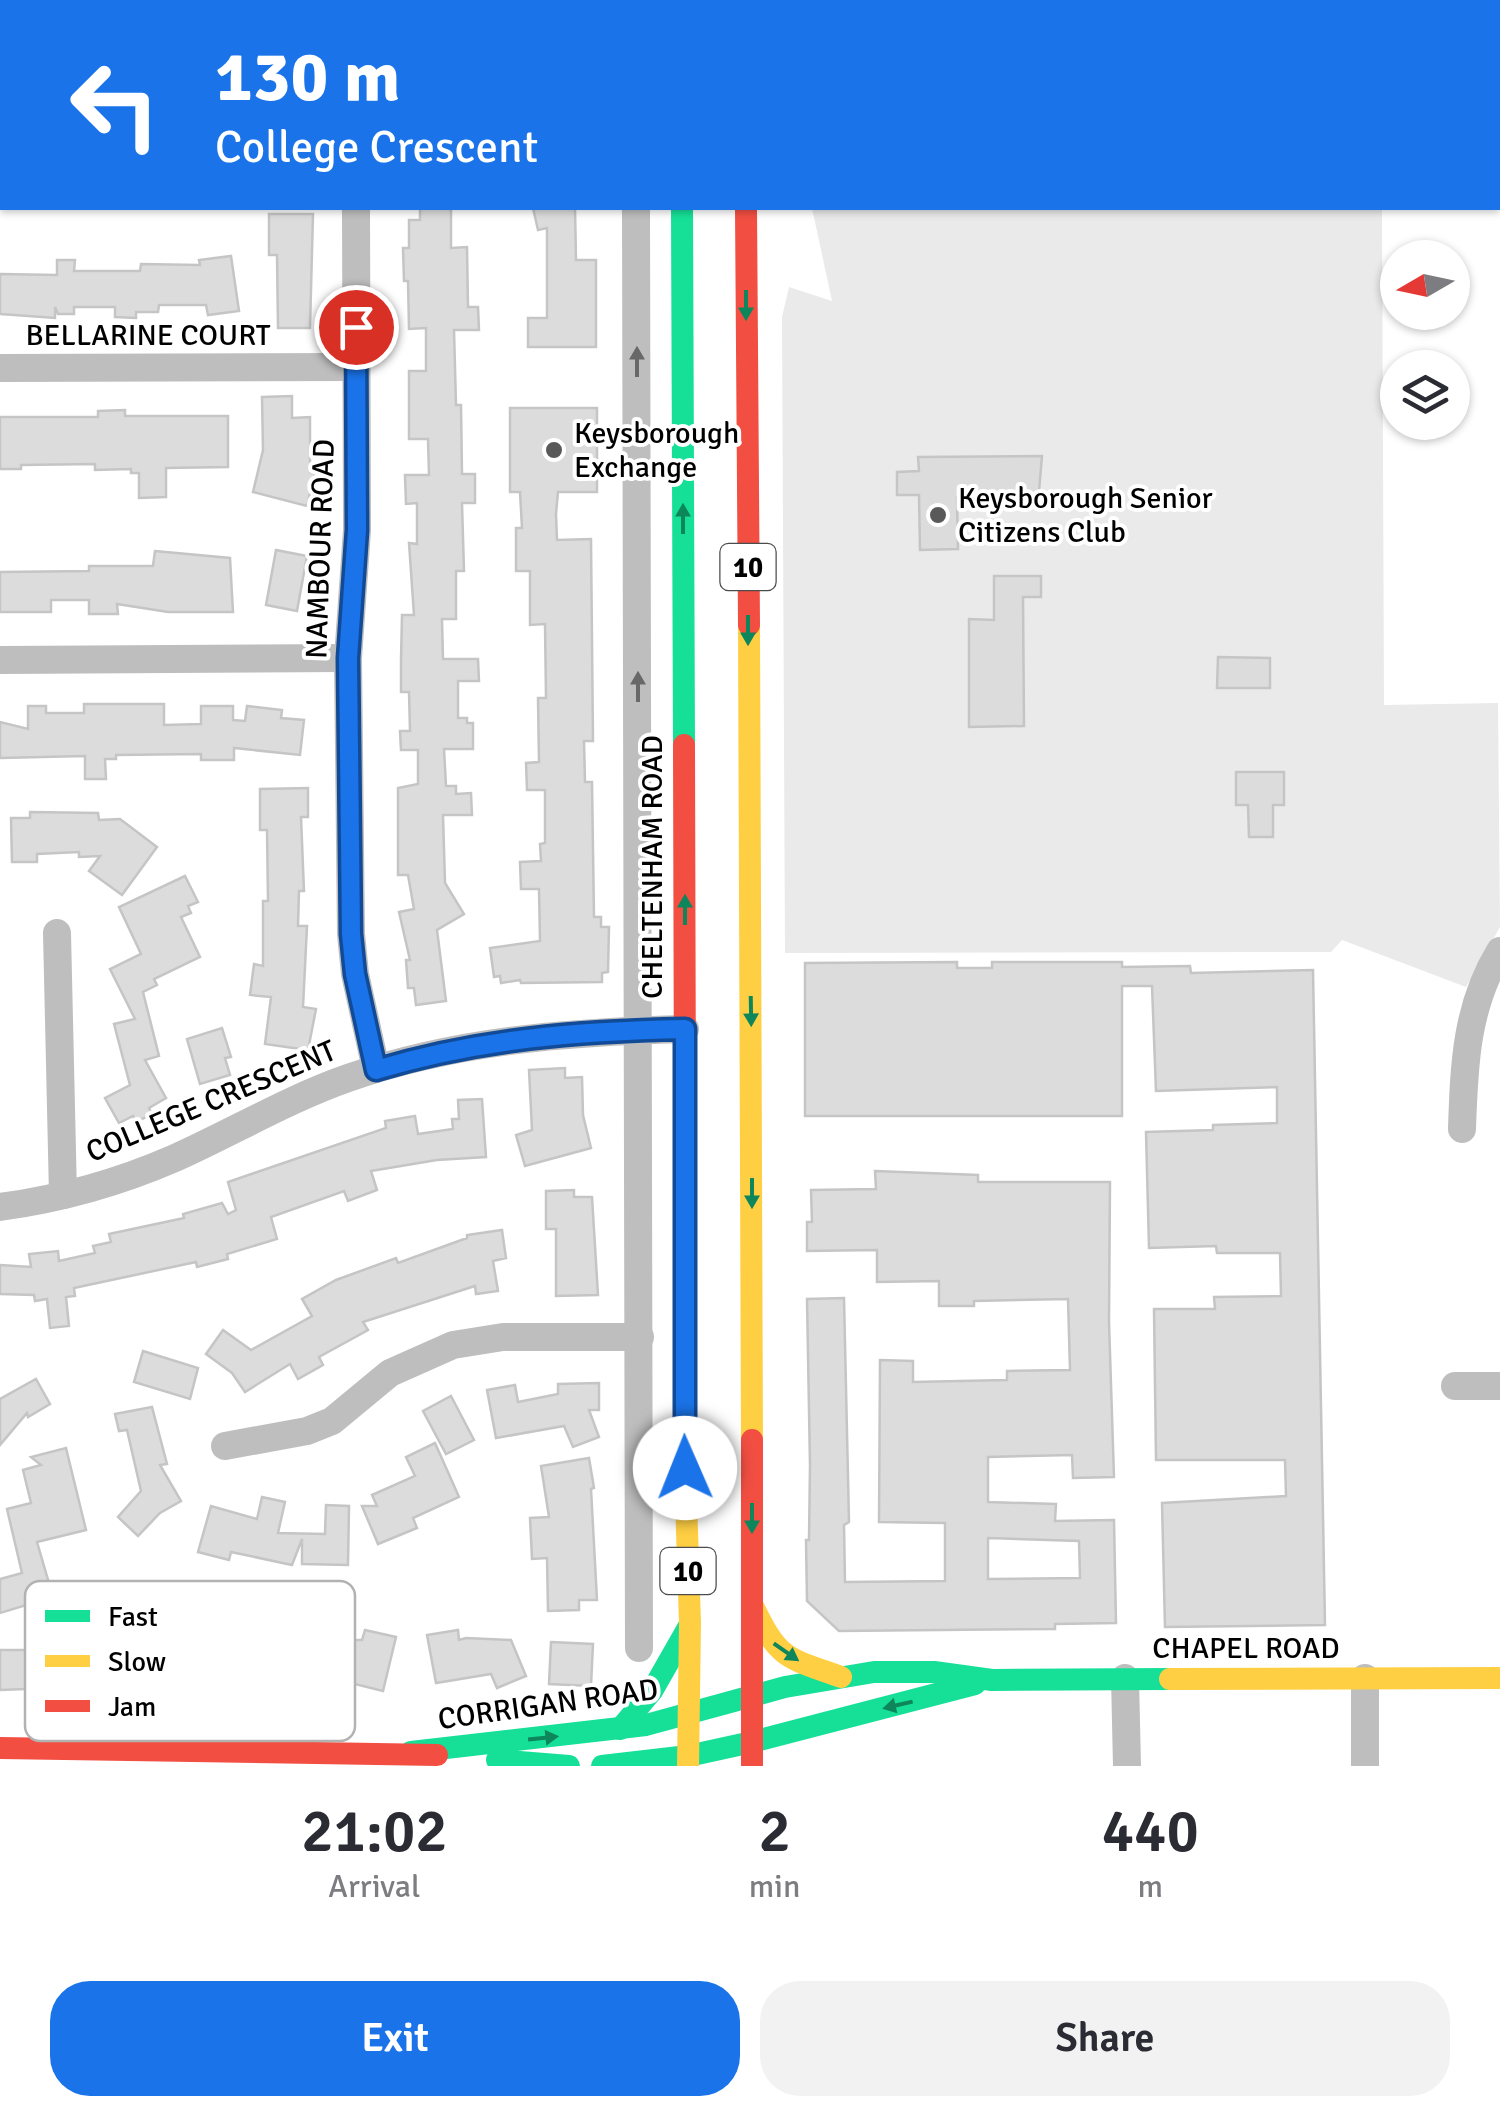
<!DOCTYPE html>
<html lang="en">
<head>
<meta charset="utf-8">
<style>
  :root { --surface:#fff; --page:#f2f2f3; --text:#2b2b33; --muted:#7c7c81; --accent:#1a73e8 }
  body { margin:0; font-family:Signika,sans-serif; background:var(--page); color:var(--text); height:100vh; display:flex; flex-direction:column; font-size:38px; white-space:nowrap }
  * { box-sizing:border-box; margin:0 }
  p { font-size:32px; color:var(--muted) }
  .icon { flex:none; width:55px; height:55px; fill:none; stroke:currentColor; stroke-width:2; stroke-linecap:round; stroke-linejoin:round }
  .map { position:relative; height:1766px; overflow:hidden }
  .sheet { display:flex; flex-direction:column; background:var(--surface); flex:1 }
  .sheet>* { flex:none }
  .banner { position:absolute; left:0px; top:0px; width:1500px; height:210px; box-shadow:0 2px 8px #0004; background:#1a73e8; color:#fff; overflow:hidden }
  .needle { width:65px; rotate:261deg }
  .buttons { position:absolute; left:1380px; top:240px; display:grid; gap:20px }
  .buttons a { display:grid; place-items:center; width:90px; height:90px; border-radius:50%; background:var(--surface); box-shadow:0 2px 8px #0004; font-size:50px }
  .pin { position:absolute; display:grid; place-items:center; width:85px; height:85px; color:#fff; margin:-42px; border:5px solid #fff; border-radius:50%; box-shadow:0 2px 10px #0007 }
  .me { position:absolute; width:110px; margin:-55px; rotate:359deg; stroke-linejoin:round; filter:drop-shadow(0 0 8px #0008) }
  .turn { display:flex; align-items:center; gap:35px; height:210px; padding:0 50px; font-size:45px }
  .turn .icon { width:130px; height:130px; stroke-width:2.5 }
  .turn b { display:block; font-size:70px; line-height:85px }
  .eta { display:flex; justify-content:space-evenly; align-items:center; height:170px; text-align:center }
  .eta b { font-size:60px; font-weight:600; line-height:70px }
  .cta { display:flex; gap:20px; margin-top:auto; padding:20px 50px }
  .cta a { flex:1; height:115px; border-radius:40px; background:var(--accent); color:#fff; font-size:40px; font-weight:600; line-height:115px; text-align:center }
  .cta a+a { background:var(--page); color:var(--text) }
  .map>svg:first-child { display:block }
  .green { fill:#eaeaea }
  .building { fill:#dcdcdc; stroke:#c5c5c5; stroke-width:2.5; fill-rule:evenodd }
  .lines { fill:none; stroke-linecap:round; stroke-linejoin:round }
  .street { stroke:#bebebe; stroke-width:28 }
  .fast { stroke:#16e098; stroke-width:22 }
  .slow { stroke:#ffcf43; stroke-width:22 }
  .jam { stroke:#f24e42; stroke-width:22 }
  .oneway { fill:#0d865b }
  .oneway2 { fill:#686868 }
  .route-casing { stroke:#114b97; stroke-width:25 }
  .route { stroke:#1a73e8; stroke-width:18 }
  .poi-dot { fill:#595959; stroke:#fff; stroke-width:4 }
  .labels { text-anchor:middle; stroke-width:8; stroke-linejoin:round; paint-order:stroke }
  .shield { fill:#fff; stroke:#4c4c4c; stroke-width:2.5 }
  .shield-label { font-size:28px; font-weight:bold; fill:#000 }
  .street-label { font-size:30px; fill:#000; stroke:#fff }
  .poi-label { font-size:30px; fill:#000; stroke:#fff; text-anchor:start }
  .key { fill:#fff; stroke:#b2b2b2; stroke-width:2.5 }
  .key-label { font-size:28px; fill:#000 }
</style>
</head>
<body>
<div class="map">
<svg width="1500" height="1766" viewBox="0 0 1500 1766">
  <rect width="100%" height="100%" fill="#fff"/>
  <g class="green">
    <rect x="807" y="0" width="574" height="2"/>
    <path d="M812,208H1382L1384,705L1498,703L1500,927L1466,987L1342,940L1331,952L785,953L782,317L789,287L832,301Z"/>
  </g>
  <g class="building">
    <path d="M420,208H451V248L467,247L468,307H478L479,330H454L456,405H461L462,474H475V503H462L464,571H456V619H442L443,659H478L479,681H458V718H467V723H473V749H444L446,786H456V794L471,793L472,815H443L445,883L464,914L437,930L446,1001L416,1005L414,988H408L406,960H410L399,912L414,909L408,875H398V788L418,784V750H401L400,731H410L409,692H401V660L402,615H414L409,543L417,544V503L406,504L405,475H429L428,439H409V371H426V328L409,329L408,281H404L403,248H409V220H420Z"/>
    <path d="M533,208H575L576,260H596V347H528V318H547V228L538,230Z"/>
    <path d="M269,214H313L310,328H278L277,255H269Z"/>
    <path d="M231,256L239,311L208,315L206,305H159L158,312H136V318L115,317V307H74V314H58L55,307V318L0,314V274L57,275V260H75L74,271H140L141,264L200,265L199,260Z"/>
    <path d="M292,396V418L310,417V472L315,473L307,506L253,492L263,450L262,397Z"/>
    <path d="M510,408H597V492H558L556,514L557,540L591,539L593,741H584L585,782H592L594,917H601V927H609L608,972L602,973V982L521,983L520,980L501,983L500,976L494,977L490,948L540,941L539,889H521L520,862L541,861L540,844L545,843V790H527L526,763L539,762L538,698H546L545,624L530,625V571H516V528H522L520,492H510Z"/>
    <path d="M125,410V416H228V467L166,468V497L139,498V473H131V469L95,470V464L21,465V469H0V417H98V411Z"/>
    <path d="M1042,456L1038,503L1002,502V495L957,497L958,549L920,550L919,495H897V472L919,471L918,457Z"/>
    <path d="M276,550L307,556L297,611L266,605Z"/>
    <path d="M155,551L230,558L233,612H168L117,604L118,614H89V600H51V612H0V572L89,571V566H153Z"/>
    <path d="M994,576H1041V597H1023L1024,726L969,727V619L994,620Z"/>
    <path d="M1218,657L1270,658V688H1217Z"/>
    <path d="M84,704H164V725L201,724V706H233V720L245,721L247,706L282,710L281,718L304,720L300,755L234,748V760H201V754L116,755V759H105L106,779H85V756L0,758V722L28,729V706H46V713H84Z"/>
    <path d="M1236,772H1284V805H1273V837H1249L1248,805H1236Z"/>
    <path d="M308,788V817H301L304,891H299L298,926H307L303,1007L316,1009L308,1050L265,1044L271,997L250,995L254,964L263,966V901H268L267,830H260V789Z"/>
    <path d="M30,812L98,813L99,820L120,819L157,847L122,895L89,871L100,856L79,857V852L37,854V862H12L11,818H30Z"/>
    <path d="M185,876L198,902L188,906L191,913L181,917L200,957L154,979L157,985L143,992L159,1056L145,1060L166,1098L149,1108L152,1114L136,1122L133,1116L119,1123L105,1098L130,1085L114,1024L135,1019L110,969L141,954L119,907Z"/>
    <path d="M957,962V968H992V962H1122V967L1190,966L1191,973L1313,970L1325,1625L1165,1627L1162,1503L1286,1496L1285,1460H1156L1154,1309H1215L1214,1297L1281,1296L1280,1253H1217L1216,1246L1149,1248L1146,1132L1213,1130V1125L1277,1123V1087L1156,1091L1152,986H1122V1116H805V963Z"/>
    <path d="M222,1028L231,1057L225,1058L230,1075L200,1084L187,1039Z"/>
    <path d="M565,1068V1078L582,1077L583,1115L591,1148L525,1166L516,1135L532,1130L529,1070Z"/>
    <path d="M482,1099L486,1157L437,1160L371,1171L377,1190L348,1201L344,1191L271,1217L277,1239L227,1254L228,1259L197,1267L196,1262L74,1288L75,1296L66,1297L69,1326L50,1328L47,1299L35,1301L34,1295L0,1294V1265L31,1267L29,1254L58,1251L59,1261L95,1253L93,1246L111,1242L109,1234L184,1218L183,1214L222,1203L228,1214L236,1210L228,1182L386,1128L385,1121L415,1116L418,1134L453,1129L452,1119H459L458,1100Z"/>
    <path d="M875,1171L978,1175V1182H1110L1109,1322L1114,1477L1073,1478L1072,1455L988,1457V1502L1056,1504L1055,1521L1114,1520L1116,1623L1055,1624V1629L839,1631L807,1601L806,1540H809L810,1465L807,1299L844,1298L849,1522L844,1525L845,1582L945,1581V1523L879,1522L880,1360L913,1361V1382L1007,1380V1371L1070,1370L1068,1299L974,1301V1306H939V1281L877,1282V1250L807,1251V1222H812L811,1190L876,1189ZM988,1538L1079,1541L1080,1578L988,1579Z"/>
    <path d="M574,1190V1197H592L598,1295L556,1296V1229H546V1191Z"/>
    <path d="M502,1230L506,1258L493,1261L498,1291L476,1294L475,1286L363,1322L368,1330L319,1357L323,1365L298,1379L290,1364L245,1392L232,1373L206,1354L223,1330L251,1350L312,1316L302,1299L336,1280L396,1258L398,1263L467,1238V1235Z"/>
    <path d="M143,1351L198,1368L190,1399L134,1382Z"/>
    <path d="M36,1379L50,1404L28,1417L27,1413L0,1445V1399Z"/>
    <path d="M599,1383V1410H589L599,1437L573,1447L564,1426L496,1438L487,1390L515,1385L518,1402L558,1394V1384Z"/>
    <path d="M451,1396L474,1440L446,1454L423,1411Z"/>
    <path d="M152,1407L167,1464L160,1465L181,1501L160,1513L138,1536L118,1517L141,1491L127,1430L119,1431L115,1414Z"/>
    <path d="M435,1443L459,1497L413,1518L417,1528L378,1544L362,1506H377L372,1495L415,1476L406,1457Z"/>
    <path d="M66,1448L86,1530L37,1542L53,1597L0,1613V1579L22,1573L7,1509L31,1503L23,1470L41,1465L31,1457Z"/>
    <path d="M589,1458L594,1488L591,1489L597,1600H579V1610L548,1611L547,1558L532,1559L530,1518L549,1517L541,1466Z"/>
    <path d="M262,1497L285,1502L278,1533L325,1534L326,1505L349,1506L348,1565L302,1564V1539L292,1565L231,1552L229,1560L198,1552L211,1506L257,1519Z"/>
    <path d="M238,1628L265,1638L254,1668V1690H188V1666H148L144,1668V1682H123L122,1690H105V1686L0,1690V1650H54L52,1633L84,1629L85,1647H177V1642H232Z"/>
    <path d="M365,1630L396,1637L383,1691L343,1681V1690H315V1672H302V1640H362Z"/>
    <path d="M458,1630L459,1640L466,1638L511,1640L526,1676L497,1688L491,1674L436,1683L427,1635Z"/>
    <path d="M551,1642L593,1644L591,1686L549,1684Z"/>
  </g>
  <g class="lines">
    <g class="street">
      <path d="M636,0V2"/>
      <path d="M175,2L177,0"/>
      <path d="M356,208L357,530L348,658L351,934L355,974L376,1069"/>
      <path d="M636,208L639,1648"/>
      <path d="M0,368L356,367"/>
      <path d="M0,660L348,658"/>
      <path d="M57,933L63,1195"/>
      <path d="M1462,1129C1464,1066 1466,1006 1500,951"/>
      <path d="M0,1207C59,1199 120,1182 175,1158C233,1132 288,1099 348,1078C458,1040 569,1032 685,1029"/>
      <path d="M1455,1386H1500"/>
      <path d="M225,1446L307,1431L332,1421L390,1373L453,1345L503,1337H640"/>
      <path d="M1125,1678L1127,1766"/>
      <path d="M1365,1766V1678"/>
    </g>
    <g class="fast">
      <path d="M745,0V2"/>
      <path d="M682,208L684,745"/>
      <path d="M620,1729L652,1691L689,1626"/>
      <path d="M411,1752L646,1725L785,1687L874,1672H934L992,1680L1170,1679"/>
      <path d="M497,1760L569,1766"/>
      <path d="M602,1766L688,1756L752,1742L975,1684"/>
    </g>
    <g class="slow">
      <path d="M749,625L752,1440"/>
      <path d="M686,1500L690,1623L688,1766"/>
      <path d="M752,1604C779,1660 785,1657 841,1677"/>
      <path d="M1170,1679L1500,1678"/>
    </g>
    <g class="jam">
      <path d="M682,0V2"/>
      <path d="M746,208L749,625"/>
      <path d="M684,745L686,1500"/>
      <path d="M752,1440V1766"/>
      <path d="M0,1748L437,1755"/>
    </g>
  </g>
  <defs><path id="oneway-solid" d="M-6-.8H1V-3.2L6.5 0L1 3.2V.8H-6Z" transform="scale(2.5)"/></defs>
  <g class="oneway">
    <use href="#oneway-solid" transform="translate(746 305) rotate(90)"/>
    <use href="#oneway-solid" transform="translate(683 519) rotate(-90)"/>
    <use href="#oneway-solid" transform="translate(748 630) rotate(90)"/>
    <use href="#oneway-solid" transform="translate(685 910) rotate(-90)"/>
    <use href="#oneway-solid" transform="translate(751 1011) rotate(89)"/>
    <use href="#oneway-solid" transform="translate(752 1193) rotate(90)"/>
    <use href="#oneway-solid" transform="translate(752 1518) rotate(90)"/>
    <use href="#oneway-solid" transform="translate(786 1652) rotate(35)"/>
    <use href="#oneway-solid" transform="translate(898 1705) rotate(167)"/>
    <use href="#oneway-solid" transform="translate(543 1738) rotate(-6)"/>
  </g>
  <g class="oneway2">
    <use href="#oneway-solid" transform="translate(637 362) rotate(-90)"/>
    <use href="#oneway-solid" transform="translate(638 687) rotate(-90)"/>
  </g>
  <g class="lines">
    <defs>
      <path id="route" d="M356,327L357,530L348,658L351,934L355,974L376,1070C478,1039 579,1031 685,1029V1468"/>
    </defs>
    <use href="#route" class="route-casing"/>
    <use href="#route" class="route"/>
  </g>
  <g class="poi-dot">
    <circle cx="554" cy="450" r="10"/>
    <circle cx="938" cy="515" r="10"/>
  </g>
  <g class="labels">
    <g class="shield">
      <rect x="720.5" y="544" width="55" height="46" rx="8"/>
      <rect x="660.5" y="1548" width="55" height="46" rx="8"/>
    </g>
    <g class="shield-label">
      <text x="748" y="577">10</text>
      <text x="688" y="1581">10</text>
    </g>
    <g class="street-label">
      <text x="148" y="345">BELLARINE COURT</text>
      <text transform="translate(320 549) rotate(-88)" y="10">NAMBOUR ROAD</text>
      <text transform="translate(652 867) rotate(-90)" y="10">CHELTENHAM ROAD</text>
      <text transform="translate(211 1101) rotate(-23)" y="10">COLLEGE CRESCENT</text>
      <text x="1246" y="1658">CHAPEL ROAD</text>
      <text transform="translate(548 1704) rotate(-8)" y="10">CORRIGAN ROAD</text>
    </g>
    <g class="poi-label">
      <text x="574" y="443">Keysborough<tspan x="574" dy="34">Exchange</tspan></text>
      <text x="958" y="508">Keysborough Senior<tspan x="958" dy="34">Citizens Club</tspan></text>
    </g>
  </g>
  <rect x="25" y="1581" width="330" height="160" rx="15" class="key"/>
  <rect x="45" y="1610" width="45" height="12" fill="#16e098"/>
  <rect x="45" y="1655" width="45" height="12" fill="#ffcf43"/>
  <rect x="45" y="1700" width="45" height="12" fill="#f24e42"/>
  <g class="key-label">
    <text x="108" y="1626">Fast</text>
    <text x="108" y="1671">Slow</text>
    <text x="108" y="1716">Jam</text>
  </g>
</svg>
<div class="buttons">
<a><svg class="needle" viewBox="-14 -14 28 28"><path d="M0-13l5 13h-10z" fill="#e53935"/><path d="M0 13l5-13h-10z" fill="#7c7c81"/></svg></a>
<a><svg class="icon" aria-label="layers" viewBox="0 0 24 24"><path d="M12 4l9 5-9 5-9-5zM3 14l9 5 9-5"/></svg></a>
</div>
<div class="pin" style="left:356px;top:327px;background:#d93025"><svg class="icon" aria-label="arrive" viewBox="0 0 24 24"><path d="M6 21V4h12l-3 4 3 4H6"/></svg></div>
<svg class="me" style="left:685px;top:1468px" viewBox="-20 -20 40 40"><circle r="19" fill="#fff"/><path d="M0-13L10 11 0 6-10 11z" fill="#1a73e8"/></svg>
<div class="banner">
<div class="turn"><svg class="icon" aria-label="left" viewBox="0 0 24 24"><path d="M17 20v-9H6M10 6l-5 5 5 5"/></svg><div><b>130 m</b>College Crescent</div></div>
</div>
</div>
<section class="sheet">
<div class="eta">
<div><b>21:02</b><p>Arrival</p></div>
<div><b>2</b><p>min</p></div>
<div><b>440</b><p>m</p></div>
</div>
<div class="cta"><a>Exit</a><a>Share</a></div>
</section>
</body>
</html>
